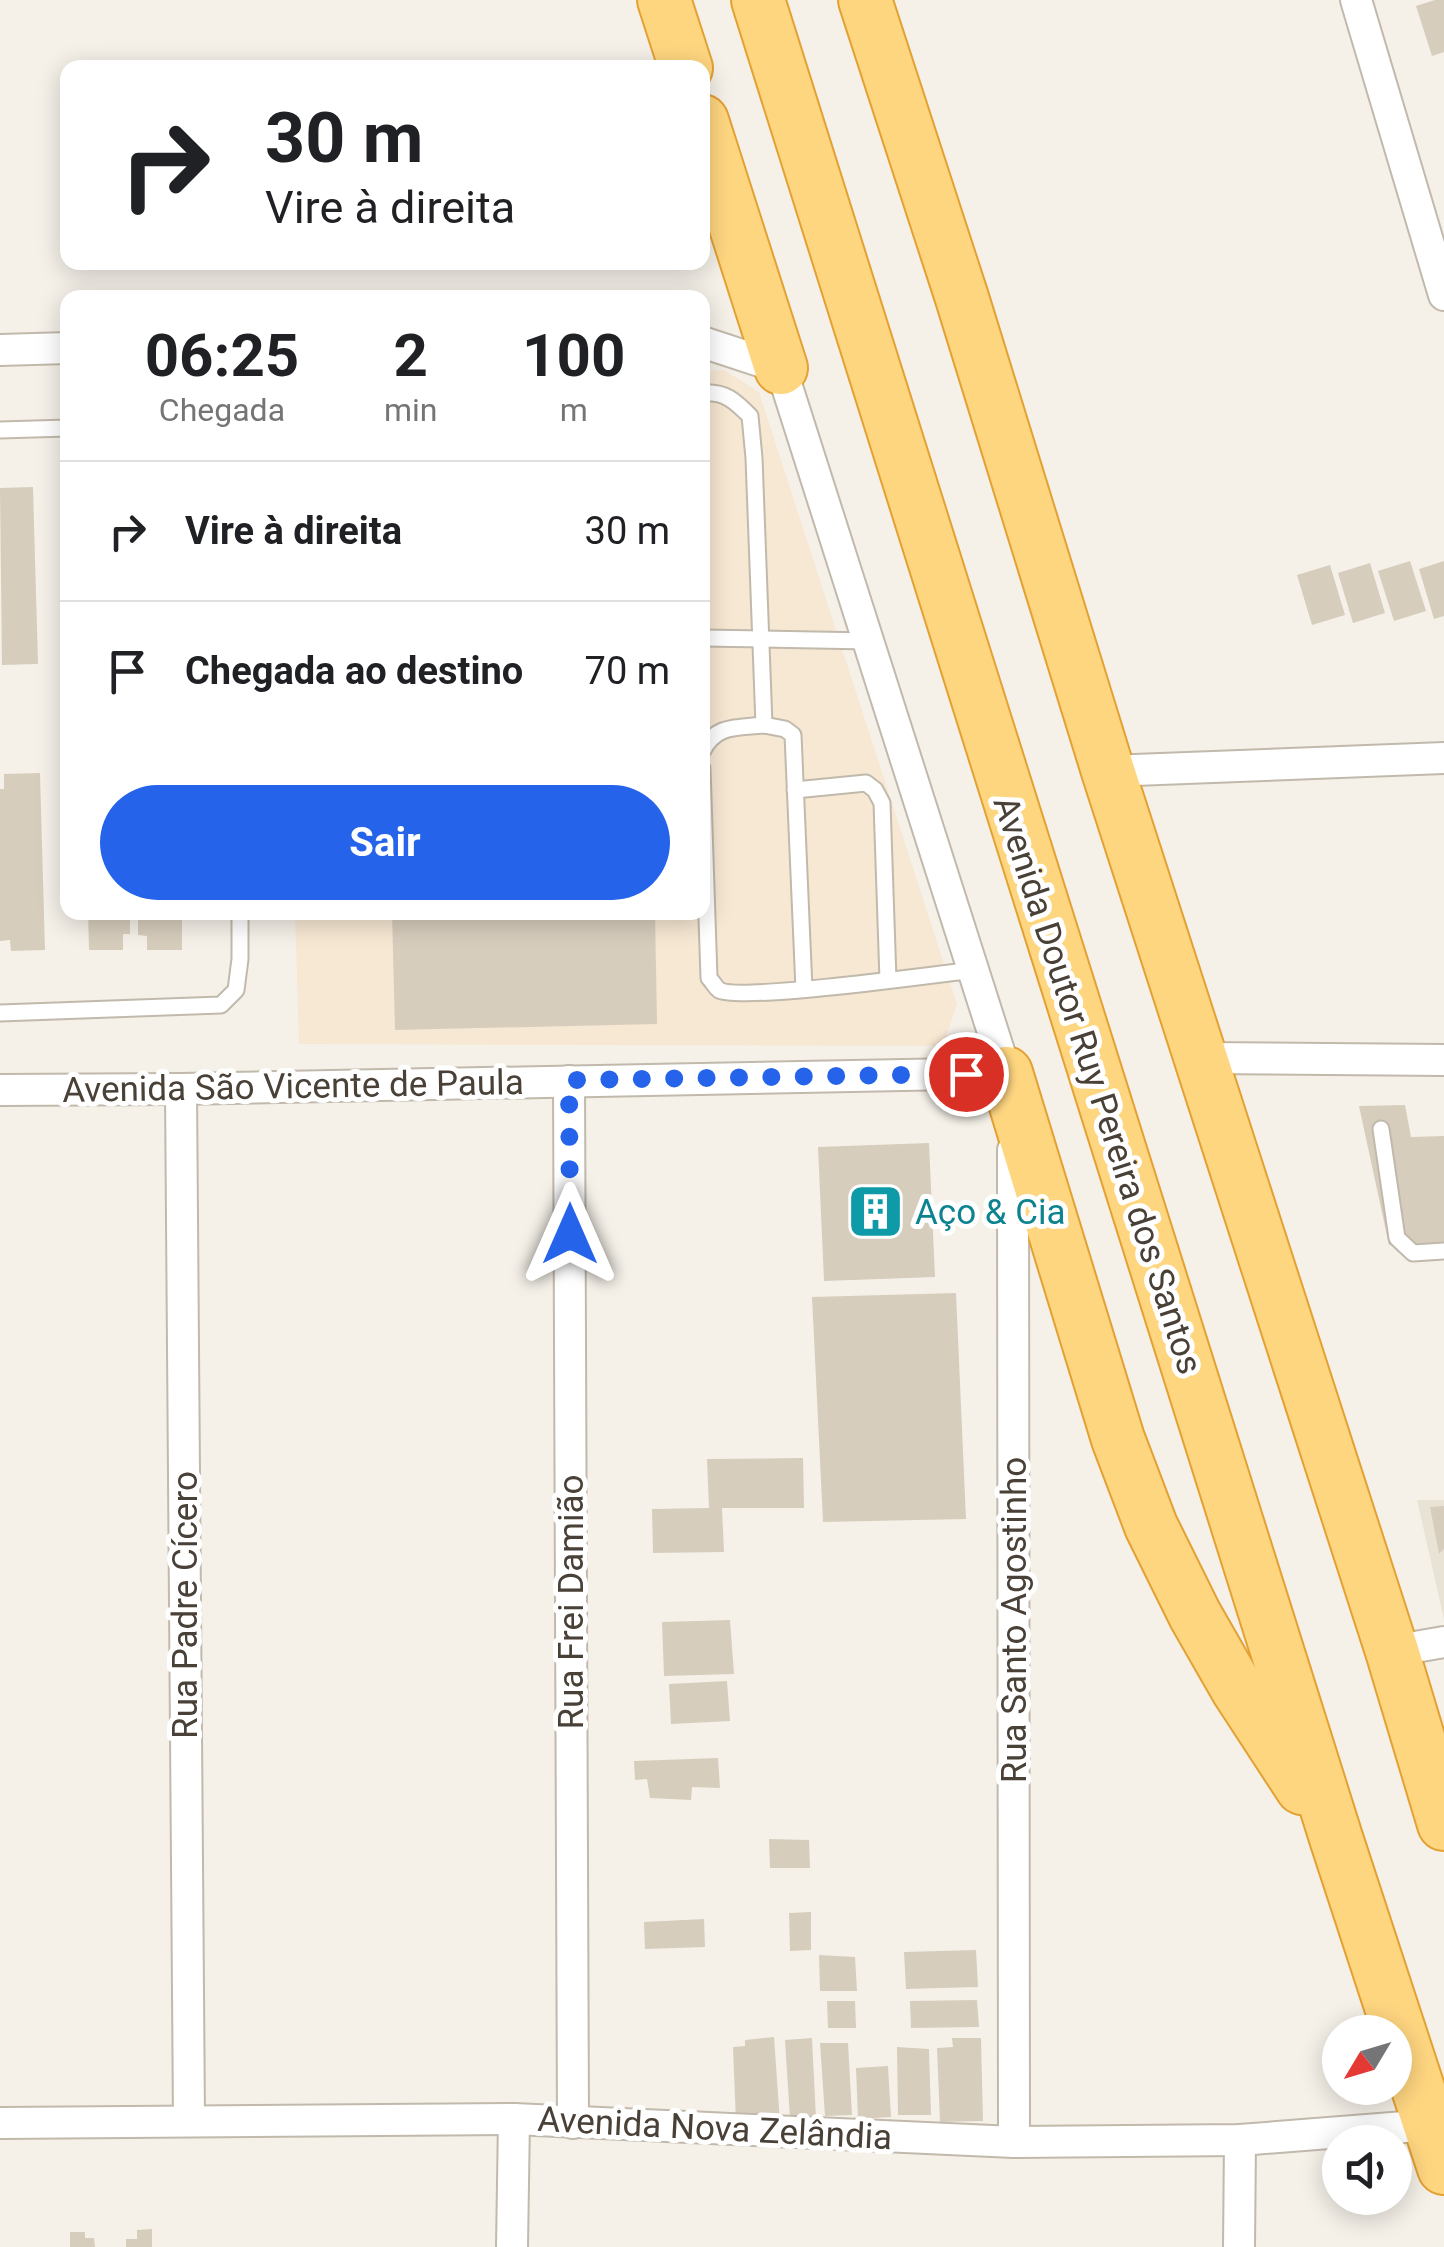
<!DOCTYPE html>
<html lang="pt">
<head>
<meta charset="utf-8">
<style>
  :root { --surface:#fff; --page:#f2f2f2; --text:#202124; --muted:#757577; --line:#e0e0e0; --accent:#2563eb }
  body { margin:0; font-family:Roboto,sans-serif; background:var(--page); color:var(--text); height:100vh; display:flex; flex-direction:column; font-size:38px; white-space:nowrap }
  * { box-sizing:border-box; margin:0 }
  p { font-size:32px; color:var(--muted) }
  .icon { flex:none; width:55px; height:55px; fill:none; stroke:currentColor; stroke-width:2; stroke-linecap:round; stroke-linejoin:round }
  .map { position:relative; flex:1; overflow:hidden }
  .details { position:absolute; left:60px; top:290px; width:650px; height:630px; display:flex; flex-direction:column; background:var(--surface); border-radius:20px; box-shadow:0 5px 25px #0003 }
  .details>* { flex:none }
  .hud { position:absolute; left:60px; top:60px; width:650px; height:210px; border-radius:20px; box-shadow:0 5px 25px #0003; background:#fff; color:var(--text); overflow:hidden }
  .needle { width:65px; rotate:232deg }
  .controls { position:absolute; left:1322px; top:2015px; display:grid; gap:20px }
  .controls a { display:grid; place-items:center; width:90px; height:90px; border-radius:50%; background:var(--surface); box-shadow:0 5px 25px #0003; font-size:50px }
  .pin { position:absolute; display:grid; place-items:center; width:85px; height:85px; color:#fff; margin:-42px; border:5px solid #fff; border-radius:50%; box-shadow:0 2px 10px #0007 }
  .me { position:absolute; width:110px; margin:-55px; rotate:0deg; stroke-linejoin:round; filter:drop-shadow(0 0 8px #0008) }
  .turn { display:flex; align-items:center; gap:35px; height:210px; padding:0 40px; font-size:45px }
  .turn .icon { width:130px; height:130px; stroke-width:2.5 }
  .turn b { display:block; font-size:70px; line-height:85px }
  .eta { display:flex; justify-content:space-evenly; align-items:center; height:170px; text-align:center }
  .eta b { font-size:60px; font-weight:700; line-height:70px }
  .button { display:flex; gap:20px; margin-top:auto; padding:20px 40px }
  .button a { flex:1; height:115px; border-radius:60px; background:var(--accent); color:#fff; font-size:40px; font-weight:700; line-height:115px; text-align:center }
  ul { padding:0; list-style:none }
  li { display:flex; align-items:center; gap:30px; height:140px; padding:0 40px; border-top:2px solid var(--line) }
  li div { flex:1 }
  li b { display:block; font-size:38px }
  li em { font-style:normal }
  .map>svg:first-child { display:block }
  .residential { fill:#e9e3d6 }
  .commercial { fill:#f7e8d3 }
  .building { fill:#d7cdbd }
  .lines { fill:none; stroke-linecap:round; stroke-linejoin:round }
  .service-casing { stroke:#c1b9ab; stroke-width:19 }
  .minor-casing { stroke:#c1b9ab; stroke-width:34 }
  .trunk-casing { stroke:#e3a134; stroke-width:56 }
  .service { stroke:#fff; stroke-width:15 }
  .minor { stroke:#fff; stroke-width:30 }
  .trunk { stroke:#ffd680; stroke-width:52 }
  .route { stroke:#2563eb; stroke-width:18; stroke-dasharray:0 32.4 }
  .labels { text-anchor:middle; stroke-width:10; stroke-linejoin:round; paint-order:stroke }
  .street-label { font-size:35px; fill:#494137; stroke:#fff }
  .culture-label { font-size:35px; fill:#0d838f; stroke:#fff; text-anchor:start }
</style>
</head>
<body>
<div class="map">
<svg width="1444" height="2247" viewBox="0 0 1444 2247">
  <rect width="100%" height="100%" fill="#f5f1e9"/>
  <path class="residential" d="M1417,1500H1444V1619Z"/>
  <path class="commercial" d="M724,370L759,392L957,1004L943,1046L299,1044L295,913L702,912L703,371Z"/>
  <g class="building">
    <path d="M1435,0H1444V52L1432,56L1416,6Z"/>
    <path d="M33,487L38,664L2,665L0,488Z"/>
    <path d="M1410,561L1426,611L1394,621L1378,571Z"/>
    <path d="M1444,561V616L1434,619L1419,569Z"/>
    <path d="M1370,563L1385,613L1353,623L1338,573Z"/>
    <path d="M1330,565L1345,615L1312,625L1297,575Z"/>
    <path d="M40,773L45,950L11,951L10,940L0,941V789H4V774Z"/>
    <path d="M88,912H130V934H123V950H89Z"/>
    <path d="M138,912H182V950H147V936L138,935Z"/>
    <path d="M392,912H655L657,1024L395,1030Z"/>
    <path d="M1405,1105L1411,1137L1444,1136V1243L1389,1245L1359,1106Z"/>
    <path d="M929,1143L935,1277L824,1281L818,1147Z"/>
    <path d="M956,1293L966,1519L823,1522L812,1297Z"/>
    <path d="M803,1458L804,1508H722L724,1552L653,1553L652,1509L709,1508L707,1459Z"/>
    <path d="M1444,1506V1549L1439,1554L1430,1507Z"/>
    <path d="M730,1620L734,1674L664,1676L662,1622Z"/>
    <path d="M727,1681L730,1721L671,1724L669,1684Z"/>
    <path d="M718,1758L720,1788L692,1787L691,1800L650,1798L647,1779L635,1780L634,1761Z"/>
    <path d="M769,1839L809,1840L810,1868H770Z"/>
    <path d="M811,1912V1950L790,1951L789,1913Z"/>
    <path d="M704,1919L705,1947L645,1949L644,1922Z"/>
    <path d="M976,1950L978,1987L906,1989L904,1952Z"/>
    <path d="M819,1955L855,1957L857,1991H820Z"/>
    <path d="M977,2000L979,2027L911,2028L910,2001Z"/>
    <path d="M827,2001H855L856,2028H828Z"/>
    <path d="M774,2037L780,2122L736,2123L733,2047L745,2046V2040Z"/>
    <path d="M812,2038L816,2118L790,2119L785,2040Z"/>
    <path d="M952,2038H981L983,2121L940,2122L937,2048L953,2047Z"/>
    <path d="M820,2043H848L852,2115L825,2116Z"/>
    <path d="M897,2047L929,2049L931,2115H898Z"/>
    <path d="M888,2066L891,2117L858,2119L856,2068Z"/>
    <path d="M152,2229V2247H126V2239H137V2230Z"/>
    <path d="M70,2232H85V2238H94L95,2247H70Z"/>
  </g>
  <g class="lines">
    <defs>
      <g id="service">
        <path d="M702,393C725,391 735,401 750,416L754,458L764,725L785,729L793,735L804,989"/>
        <path d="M0,430L68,428"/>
        <path d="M702,638L869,641"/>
        <path d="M702,752C715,724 737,728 764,725"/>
        <path d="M702,768L709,978C713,982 715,987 719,990C740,1002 937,974 974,970"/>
        <path d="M795,790L866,783L875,790L882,803L888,980"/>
        <path d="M0,1013L221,1005L236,990L240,959V912"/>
        <path d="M1381,1129L1397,1238L1413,1253L1444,1251"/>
      </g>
      <g id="minor">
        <path d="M1356,0L1444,295"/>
        <path d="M0,350L68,348"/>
        <path d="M1108,771L1444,758"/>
        <path d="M1200,1058L1444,1060"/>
        <path d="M569,1081L573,2123"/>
        <path d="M181,1089L189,2121"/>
        <path d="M0,1090L181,1089L1006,1073L781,368L702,342"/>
        <path d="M1013,1150L1014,2142"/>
        <path d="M1392,1651L1444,1642"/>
        <path d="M0,2123L514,2119L1014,2142L1240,2140L1430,2125"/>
        <path d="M512,2247L514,2119"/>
        <path d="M1239,2247L1240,2140"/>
      </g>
      <g id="trunk">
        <path d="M664,0L686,68"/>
        <path d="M758,0L1336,1838L1444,2168"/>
        <path d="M865,0L962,298L1108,771L1392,1651L1444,1824"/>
        <path d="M702,121L781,368"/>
        <path d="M1006,1073L1118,1439L1151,1526L1195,1615L1238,1690L1302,1788"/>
      </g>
    </defs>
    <use href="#service" class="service-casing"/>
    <use href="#minor" class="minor-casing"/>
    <use href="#trunk" class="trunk-casing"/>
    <use href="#service" class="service"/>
    <use href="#minor" class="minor"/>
    <use href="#trunk" class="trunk"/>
  </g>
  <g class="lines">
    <path class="route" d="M570,1234L569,1080L966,1074"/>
  </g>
  <defs>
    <symbol id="building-square" viewBox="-11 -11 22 22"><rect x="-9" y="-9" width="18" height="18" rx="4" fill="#0f9aa8" stroke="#fff"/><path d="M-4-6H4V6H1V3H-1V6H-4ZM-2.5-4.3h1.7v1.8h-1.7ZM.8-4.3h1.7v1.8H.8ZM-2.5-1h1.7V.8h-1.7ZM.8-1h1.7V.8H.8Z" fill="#fff"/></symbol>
  </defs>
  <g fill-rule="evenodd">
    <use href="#building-square" x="844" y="1180" width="63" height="63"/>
  </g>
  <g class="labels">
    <g class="street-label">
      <text transform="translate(1098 1085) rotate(72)" y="12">Avenida Doutor Ruy Pereira dos Santos</text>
      <text transform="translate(293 1086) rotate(-1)" y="12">Avenida São Vicente de Paula</text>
      <text transform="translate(571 1602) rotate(-90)" y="12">Rua Frei Damião</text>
      <text transform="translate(185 1605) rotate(-90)" y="12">Rua Padre Cícero</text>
      <text transform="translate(1014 1620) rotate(-90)" y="12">Rua Santo Agostinho</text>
      <text transform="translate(715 2128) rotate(3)" y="12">Avenida Nova Zelândia</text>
    </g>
    <g class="culture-label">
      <text x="915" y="1224">Aço &amp; Cia</text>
    </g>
  </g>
</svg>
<div class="controls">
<a><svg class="needle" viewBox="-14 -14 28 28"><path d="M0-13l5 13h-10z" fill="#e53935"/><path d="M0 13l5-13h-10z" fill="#757577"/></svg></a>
<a><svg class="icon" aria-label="sound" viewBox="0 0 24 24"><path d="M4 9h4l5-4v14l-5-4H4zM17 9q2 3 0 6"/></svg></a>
</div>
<div class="pin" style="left:966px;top:1074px;background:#d93025"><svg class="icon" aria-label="arrive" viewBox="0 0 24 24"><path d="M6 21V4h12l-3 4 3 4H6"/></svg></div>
<svg class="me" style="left:570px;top:1234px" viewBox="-20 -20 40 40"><path d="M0-17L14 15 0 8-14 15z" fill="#2563eb" stroke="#fff" stroke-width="4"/></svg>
<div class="hud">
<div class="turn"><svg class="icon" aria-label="right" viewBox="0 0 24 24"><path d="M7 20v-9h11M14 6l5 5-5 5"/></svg><div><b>30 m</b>Vire à direita</div></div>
</div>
<section class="details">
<div class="eta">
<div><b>06:25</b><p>Chegada</p></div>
<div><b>2</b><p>min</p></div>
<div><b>100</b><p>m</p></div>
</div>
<ul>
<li><svg class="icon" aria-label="right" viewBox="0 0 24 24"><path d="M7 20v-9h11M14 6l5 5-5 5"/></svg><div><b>Vire à direita</b></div><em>30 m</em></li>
<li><svg class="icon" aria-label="arrive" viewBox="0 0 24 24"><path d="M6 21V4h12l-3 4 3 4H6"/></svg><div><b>Chegada ao destino</b></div><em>70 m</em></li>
</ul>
<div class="button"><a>Sair</a></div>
</section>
</div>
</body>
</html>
